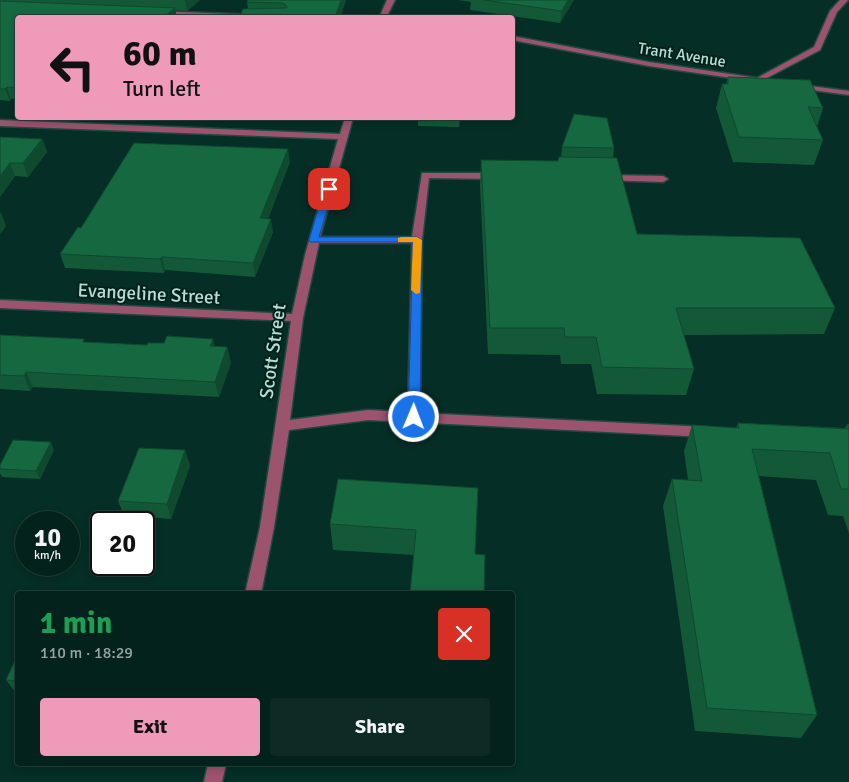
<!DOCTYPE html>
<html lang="en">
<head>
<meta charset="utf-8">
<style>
  :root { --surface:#04221c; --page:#0d2a25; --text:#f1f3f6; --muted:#97a4a3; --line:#253f3b; --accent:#ef9ab8 }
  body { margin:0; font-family:Signika,sans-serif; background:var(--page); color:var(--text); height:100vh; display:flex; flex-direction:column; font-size:19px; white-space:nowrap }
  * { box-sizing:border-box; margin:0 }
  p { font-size:16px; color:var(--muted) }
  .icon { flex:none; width:28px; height:28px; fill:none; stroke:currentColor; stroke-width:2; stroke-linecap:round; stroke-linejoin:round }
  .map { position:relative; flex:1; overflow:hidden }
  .drawer { position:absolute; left:15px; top:591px; width:500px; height:175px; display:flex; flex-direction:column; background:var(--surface); border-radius:5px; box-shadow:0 2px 8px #0003,0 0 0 1px var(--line) }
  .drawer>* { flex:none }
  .banner { position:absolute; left:15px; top:15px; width:500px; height:105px; border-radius:5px; box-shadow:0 2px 8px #0003,0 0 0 1px var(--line); background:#ef9ab8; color:#111; overflow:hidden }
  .speed { position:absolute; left:15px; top:511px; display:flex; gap:10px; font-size:25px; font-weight:700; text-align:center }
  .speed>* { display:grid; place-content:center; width:65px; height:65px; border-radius:50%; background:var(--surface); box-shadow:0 2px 8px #0003,0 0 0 1px var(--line); line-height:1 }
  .speed small { font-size:12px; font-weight:400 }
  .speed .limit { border:2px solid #111; border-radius:8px; background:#fff; color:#111 }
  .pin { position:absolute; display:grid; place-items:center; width:42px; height:42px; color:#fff; margin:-21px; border-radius:10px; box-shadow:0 2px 8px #0006 }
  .me { position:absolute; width:55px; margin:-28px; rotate:1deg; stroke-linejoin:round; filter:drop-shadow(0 0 4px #0008) }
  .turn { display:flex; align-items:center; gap:18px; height:105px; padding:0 25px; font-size:22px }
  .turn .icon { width:65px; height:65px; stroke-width:2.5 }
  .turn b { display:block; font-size:35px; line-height:42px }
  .round { display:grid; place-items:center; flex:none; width:52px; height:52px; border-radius:5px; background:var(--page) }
  .head { display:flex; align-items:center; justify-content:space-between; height:85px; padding:0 25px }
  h1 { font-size:30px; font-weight:800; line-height:38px; color:#1e9e55 }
  .action { display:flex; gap:10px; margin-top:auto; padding:10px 25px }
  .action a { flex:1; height:58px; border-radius:5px; background:var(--accent); color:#111; font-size:20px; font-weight:800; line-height:58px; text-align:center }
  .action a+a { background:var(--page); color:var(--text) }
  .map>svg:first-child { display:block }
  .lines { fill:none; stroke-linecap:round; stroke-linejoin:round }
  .minor-casing { stroke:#224a42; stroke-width:3 }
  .minor { fill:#9b536e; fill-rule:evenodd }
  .wall { fill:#135938 }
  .shaded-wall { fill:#0f492e }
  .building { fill:#166841; stroke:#0f492e }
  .route { fill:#1a73e8; stroke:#114b97 }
  .slow { fill:#f59e0b }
  .labels { text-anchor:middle; stroke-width:4; stroke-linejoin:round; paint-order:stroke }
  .far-street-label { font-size:16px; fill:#badcd3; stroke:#00241d }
  .street-label { font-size:19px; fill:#badcd3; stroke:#00241d }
</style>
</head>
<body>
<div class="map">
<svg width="849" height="782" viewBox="0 0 849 782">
  <rect width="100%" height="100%" fill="#052e26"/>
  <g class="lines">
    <defs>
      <g id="minor">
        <path d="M387,0H395L386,18H379Z"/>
        <path d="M840,0H848L837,12L820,50L759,82L649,66L512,40V36L649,62L757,78L814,47L830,11Z"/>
        <path d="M156,11L284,16L287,18L159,15L155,13Z"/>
        <path d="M794,84L849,91V95L797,88L793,86Z"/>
        <path d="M345,118H353L320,237H412L422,173H495L500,176L495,179L429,178L422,240L420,413L707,427L712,429L714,432L712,435L707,437L368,420L289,430L274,527L261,594H245L260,527L291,321L0,308V300L292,314L305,255L338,139L0,126V120L340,134ZM319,243H412L408,412L368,410L290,420L303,318Z"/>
        <path d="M605,175L663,176L668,179L663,182L602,180V176Z"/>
        <path d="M208,764H226L222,782H204Z"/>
      </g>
    </defs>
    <use href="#minor" class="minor-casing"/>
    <use href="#minor" class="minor"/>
  </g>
  <g class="wall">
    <path d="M0,0H200L187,11L175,10L177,18H18V99H11L10,101L0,100Z"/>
    <path d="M248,0H346L340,18L248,9L247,2Z"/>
    <path d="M458,0H574L560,23L470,10L471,2Z"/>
    <path d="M728,77L823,108L817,127L823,140L814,165L733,162L716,108L722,84H726Z"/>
    <path d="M418,118H460L459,127L418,126Z"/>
    <path d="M0,137L42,139L47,152L28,177L15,176L0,197Z"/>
    <path d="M562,147L614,148L613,158L637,234L835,308L824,334L684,335L694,369L686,395L597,394L591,364H561L560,355L488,354L480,185L481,160L558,161L561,157Z"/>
    <path d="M290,162L268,219L273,232L255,277L165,270L164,273L65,268L60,254L81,228Z"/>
    <path d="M0,335L85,342L147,345L213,339L214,347H227L231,363L219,397L33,387L30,391L0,389Z"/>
    <path d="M738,423L845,428L847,424H849V533L843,516L828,515L816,480L759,476L817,715L801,738L695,731L663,506L672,479L688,480L684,451L692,425L736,428Z"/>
    <path d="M54,450L40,479L2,477L0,473V465Z"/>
    <path d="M185,450L190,466L171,519L124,515L118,501Z"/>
    <path d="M338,479L475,554L414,555L333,550L330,524Z"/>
    <path d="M18,654V694L16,693L6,680Z"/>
  </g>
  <g class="shaded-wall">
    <path d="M185,0H200L187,11Z"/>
    <path d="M341,0H346L340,18H335Z"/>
    <path d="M568,0H574L560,23L562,11Z"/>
    <path d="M175,8L177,18H163Z"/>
    <path d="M7,87L11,99L10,101L5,89Z"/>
    <path d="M42,139L47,152L28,177L23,163Z"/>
    <path d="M288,149L290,162L263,232L260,218Z"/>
    <path d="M10,163L15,176L0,197V176Z"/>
    <path d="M1,212L6,226L0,235V213Z"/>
    <path d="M271,219L273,232L255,277L253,263Z"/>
    <path d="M162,257L165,270L164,273L160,259Z"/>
    <path d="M213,339L216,354L210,346Z"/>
    <path d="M227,347L231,363L219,397L215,382Z"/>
    <path d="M26,372L33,387L30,391L24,376Z"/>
    <path d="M51,442L54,450L40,479L36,471Z"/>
    <path d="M185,450L190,466L171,519L167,504Z"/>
  </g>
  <g class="building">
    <path d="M248,0H341L335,18H239L243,9L287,8V6L283,3L247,2Z"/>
    <path d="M484,0H568L562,11Z"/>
    <path d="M0,1L175,8L163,18H18V88L7,87L5,89H0Z"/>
    <path d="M728,77L810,80L823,108L808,107L823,140L739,137L722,84H728Z"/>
    <path d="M574,114L607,118L614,148L562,147Z"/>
    <path d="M0,137L42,139L23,163H10L0,176Z"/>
    <path d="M134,143L288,149L260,218L271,219L253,263L162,257L160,259L60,254L78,227L81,228Z"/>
    <path d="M559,157L617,158L637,234L800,238L835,308H676L694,369L602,367L596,337H565L564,328H490L481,160L558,161Z"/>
    <path d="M0,335L84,339L83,342L147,345L148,343H164L167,336L213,339L210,346L227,347L215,382L26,372L24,376L0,375Z"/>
    <path d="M738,423L849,429L847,424H849V489H841L830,453L752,449L817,715L707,708L672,479L702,481L692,425L739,428Z"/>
    <path d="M13,440L51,442L36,471L0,469V465Z"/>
    <path d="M139,448L185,450L167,504L118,501Z"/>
    <path d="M338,479L478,488L475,554L485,555L484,594H410L416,530L330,524Z"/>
    <path d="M18,654V681L6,680Z"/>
  </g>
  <path class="route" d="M329,186L333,189L319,237H417L422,240L420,417L418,420L414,422L408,417L413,242H310L309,240L324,189Z"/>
  <path class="slow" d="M401,237H417L422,240L420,293L416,294L411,290L413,242H398V238Z"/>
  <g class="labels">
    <g class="far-street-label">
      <text transform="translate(682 54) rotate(9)" y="6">Trant Avenue</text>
    </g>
    <g class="street-label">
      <text transform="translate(149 293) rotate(3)" y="7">Evangeline Street</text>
      <text transform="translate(272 351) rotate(-82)" y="7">Scott Street</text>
    </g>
  </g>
</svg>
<div class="speed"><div>10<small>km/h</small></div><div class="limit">20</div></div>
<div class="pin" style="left:329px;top:189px;background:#d93025"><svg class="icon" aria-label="arrive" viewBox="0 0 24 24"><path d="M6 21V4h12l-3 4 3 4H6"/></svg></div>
<svg class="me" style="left:414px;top:417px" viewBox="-20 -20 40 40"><circle r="17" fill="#1a73e8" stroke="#fff" stroke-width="3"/><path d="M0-11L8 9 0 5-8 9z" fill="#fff"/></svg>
<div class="banner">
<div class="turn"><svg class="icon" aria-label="left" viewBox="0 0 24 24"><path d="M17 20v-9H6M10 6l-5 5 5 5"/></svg><div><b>60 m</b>Turn left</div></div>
</div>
<section class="drawer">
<div class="head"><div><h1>1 min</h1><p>110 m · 18:29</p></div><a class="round" style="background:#d93025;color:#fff"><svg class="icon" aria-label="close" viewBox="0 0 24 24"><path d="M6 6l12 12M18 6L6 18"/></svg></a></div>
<div class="action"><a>Exit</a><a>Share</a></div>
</section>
</div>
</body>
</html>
